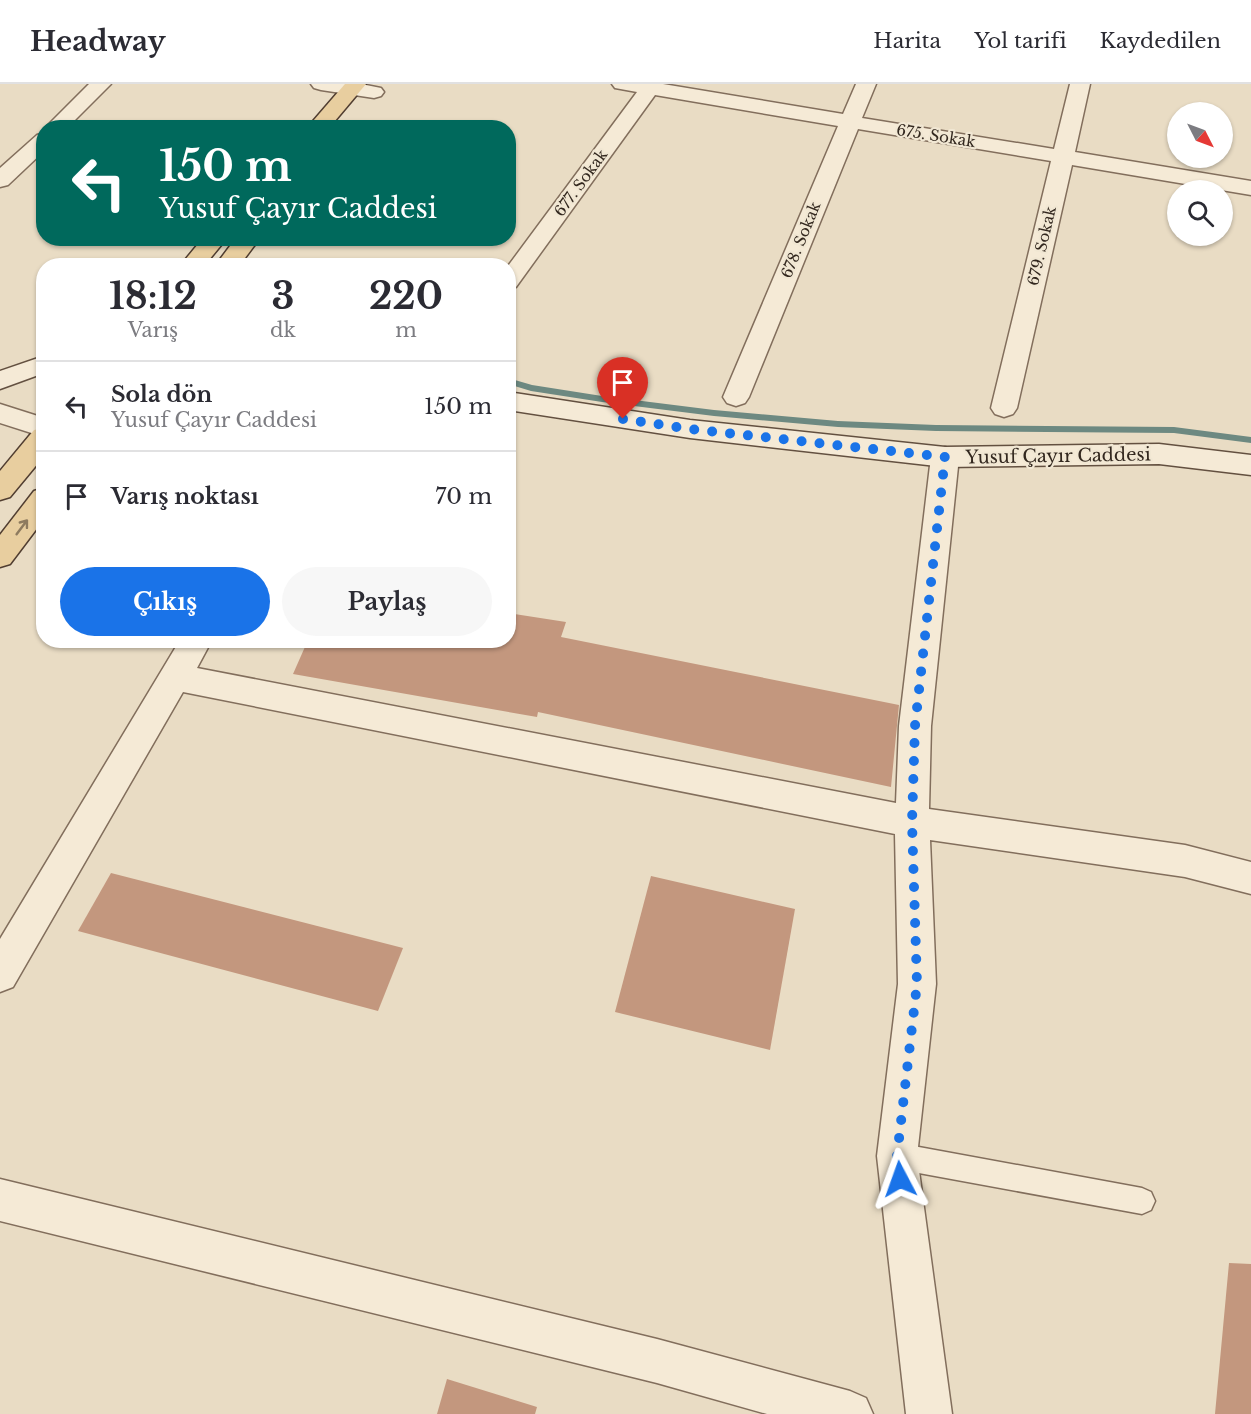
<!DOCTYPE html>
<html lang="tr">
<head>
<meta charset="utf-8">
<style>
  :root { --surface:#fff; --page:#f7f7f7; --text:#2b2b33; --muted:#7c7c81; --line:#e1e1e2; --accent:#1a73e8 }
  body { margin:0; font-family:"Libre Baskerville",serif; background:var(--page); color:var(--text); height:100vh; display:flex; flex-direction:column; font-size:22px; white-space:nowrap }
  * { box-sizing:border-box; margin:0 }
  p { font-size:20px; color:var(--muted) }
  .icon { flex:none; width:33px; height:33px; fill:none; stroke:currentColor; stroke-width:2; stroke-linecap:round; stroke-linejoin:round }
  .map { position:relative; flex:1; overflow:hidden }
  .drawer { position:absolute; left:36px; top:174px; width:480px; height:390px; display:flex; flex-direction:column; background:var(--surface); border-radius:24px; box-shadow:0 2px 4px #0004 }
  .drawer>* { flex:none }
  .hud { position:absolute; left:36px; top:36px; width:480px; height:126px; border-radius:24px; box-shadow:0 2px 4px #0004; background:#00695c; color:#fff; overflow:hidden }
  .needle { width:39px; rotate:132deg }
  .fabs { position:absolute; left:1167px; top:18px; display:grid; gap:12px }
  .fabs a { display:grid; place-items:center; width:66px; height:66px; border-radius:50%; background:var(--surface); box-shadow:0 2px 4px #0004; font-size:30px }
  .pin { position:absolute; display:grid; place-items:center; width:51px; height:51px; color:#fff; margin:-62px -26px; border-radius:50% 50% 50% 0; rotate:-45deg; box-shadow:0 0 6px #0007 }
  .pin .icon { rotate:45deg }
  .me { position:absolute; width:66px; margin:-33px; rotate:356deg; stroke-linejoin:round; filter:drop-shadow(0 0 4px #0008) }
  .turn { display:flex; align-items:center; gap:21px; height:126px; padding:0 24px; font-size:27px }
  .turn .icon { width:78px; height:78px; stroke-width:2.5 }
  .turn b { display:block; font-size:42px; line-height:51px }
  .eta { display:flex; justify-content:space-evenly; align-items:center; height:102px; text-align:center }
  .eta b { font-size:36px; font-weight:700; line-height:42px }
  .button { display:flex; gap:12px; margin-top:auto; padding:12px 24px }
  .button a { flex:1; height:69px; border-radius:36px; background:var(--accent); color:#fff; font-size:24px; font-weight:700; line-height:69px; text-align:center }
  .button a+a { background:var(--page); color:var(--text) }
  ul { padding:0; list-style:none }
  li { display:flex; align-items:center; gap:18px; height:90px; padding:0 24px; border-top:2px solid var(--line) }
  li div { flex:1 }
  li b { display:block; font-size:22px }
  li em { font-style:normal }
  header { display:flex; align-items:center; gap:36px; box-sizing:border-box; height:84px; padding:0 30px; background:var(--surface); border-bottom:2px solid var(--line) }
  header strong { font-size:28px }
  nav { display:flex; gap:33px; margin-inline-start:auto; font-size:21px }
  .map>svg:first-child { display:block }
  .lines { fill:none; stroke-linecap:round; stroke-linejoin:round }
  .stream { fill:#6d8981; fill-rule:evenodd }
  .building { fill:#c3977e }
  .lane-casing { stroke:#826e5c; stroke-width:3 }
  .street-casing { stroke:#826e5c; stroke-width:3 }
  .secondary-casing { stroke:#635040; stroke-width:3 }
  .primary-casing { stroke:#503d30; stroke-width:3 }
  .lane { fill:#f5ead6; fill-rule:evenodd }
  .street { fill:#f5ead6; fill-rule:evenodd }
  .secondary { fill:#f5ead6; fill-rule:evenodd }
  .primary { fill:#e8ce9f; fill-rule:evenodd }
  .oneway { stroke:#8e7b5f }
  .route { stroke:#1a73e8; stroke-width:10; stroke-dasharray:0 18 }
  .labels { text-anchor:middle; stroke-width:4.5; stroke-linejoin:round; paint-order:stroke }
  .far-street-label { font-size:15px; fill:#33281f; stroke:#f1e7d3 }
  .street-label { font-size:18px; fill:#33281f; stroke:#f1e7d3 }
</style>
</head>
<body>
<header>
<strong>Headway</strong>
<nav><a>Harita</a><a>Yol tarifi</a><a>Kaydedilen</a></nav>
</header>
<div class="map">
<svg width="1251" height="1330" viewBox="0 0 1251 1330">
  <rect width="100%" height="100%" fill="#e9dcc4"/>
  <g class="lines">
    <path class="stream" d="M508,294L532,301L602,312L714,326L838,337L936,341L1174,343L1251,353V359L1174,349L936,347L838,343L714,332L602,318L531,307L508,300Z"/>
  </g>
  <g class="building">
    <path d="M508,529L566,538L561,553L899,621L891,703L538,628L537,633L293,590L308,556H508Z"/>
    <path d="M111,789L403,864L378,927L78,847Z"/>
    <path d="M651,792L795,825L770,966L615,928Z"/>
    <path d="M1229,1179L1251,1180V1330H1215Z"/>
    <path d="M447,1295L537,1323L535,1330H437Z"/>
  </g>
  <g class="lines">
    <defs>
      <path id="lane" d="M897,1059L1142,1104L1151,1108L1155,1117L1151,1126L1142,1130L897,1085L888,1081L884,1072L888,1063Z"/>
      <g id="street">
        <path d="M89,0H111L67,44H45Z"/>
        <path d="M311,0H361L381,4L384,8L381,12L374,14L321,6L314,4Z"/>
        <path d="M612,0H663L843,30L856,0H876L862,34L1054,65L1070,0H1090L1075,68L1251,97V111L1072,81L1017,324L1013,330L1004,333L995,330L991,324L1051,77L858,45L749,313L745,319L736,322L727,319L723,313L838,42L655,11L516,203L508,205V182L637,8L615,4Z"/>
        <path d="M44,49V67L8,101L0,103V84L37,51Z"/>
        <path d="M0,320L44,334V353L0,339Z"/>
        <path d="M945,363L955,366L959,373L931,642L929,725L1185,761L1251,778V810L1185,793L930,756L936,900L917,1072L952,1330H906L877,1072L898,900L895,750L183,608L13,903L0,908V855L180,556H212L197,584L896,719L899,642L931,373L935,366Z"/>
        <path d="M0,1095L657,1255L850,1307L866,1314L873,1330H767L657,1299L0,1137Z"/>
      </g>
      <g id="secondary">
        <path d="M44,272V289L0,305V287Z"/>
        <path d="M508,308L690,336L945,363L1159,360L1251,371V391L1159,380L945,383L690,354L508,326Z"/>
      </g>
      <g id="primary">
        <path d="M345,0H366L329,44H307Z"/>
        <path d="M203,154H227L204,182H180Z"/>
        <path d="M236,154H260L239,182H215Z"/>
        <path d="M44,344V372L10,413L0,416V387L34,346Z"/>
        <path d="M44,404V435L10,480L0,483V451L34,407Z"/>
      </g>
    </defs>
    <use href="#lane" class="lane-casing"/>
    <use href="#street" class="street-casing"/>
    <use href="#secondary" class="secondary-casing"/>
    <use href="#primary" class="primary-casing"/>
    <use href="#lane" class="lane"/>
    <use href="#street" class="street"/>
    <use href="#secondary" class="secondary"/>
    <use href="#primary" class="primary"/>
  </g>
  <defs><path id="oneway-shaft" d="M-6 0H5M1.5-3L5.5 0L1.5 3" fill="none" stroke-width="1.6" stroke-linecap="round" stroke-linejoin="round" transform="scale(1.5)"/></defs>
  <use class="oneway" href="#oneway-shaft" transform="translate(22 443) rotate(-53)"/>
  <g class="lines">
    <path class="route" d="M623,335L690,345L945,373L915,642L912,738L917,900L897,1072L900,1095"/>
  </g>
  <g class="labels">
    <g class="far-street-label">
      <text transform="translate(936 52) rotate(9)" y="5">675. Sokak</text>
      <text transform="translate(581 99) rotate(-54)" y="5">677. Sokak</text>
      <text transform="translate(801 156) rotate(-68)" y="5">678. Sokak</text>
      <text transform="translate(1042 162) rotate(-77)" y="5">679. Sokak</text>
    </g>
    <g class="street-label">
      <text transform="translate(1058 372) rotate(-1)" y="6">Yusuf Çayır Caddesi</text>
    </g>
  </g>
</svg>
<div class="fabs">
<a><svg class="needle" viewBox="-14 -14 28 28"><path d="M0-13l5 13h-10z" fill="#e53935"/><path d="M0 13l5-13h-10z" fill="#7c7c81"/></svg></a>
<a><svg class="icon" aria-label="search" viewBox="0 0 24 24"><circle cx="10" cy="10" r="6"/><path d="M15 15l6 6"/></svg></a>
</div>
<div class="pin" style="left:623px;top:335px;background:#d93025"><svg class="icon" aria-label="arrive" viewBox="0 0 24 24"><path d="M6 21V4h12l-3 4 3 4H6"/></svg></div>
<svg class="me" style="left:900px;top:1095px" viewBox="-20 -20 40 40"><path d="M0-17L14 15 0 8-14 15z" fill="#1a73e8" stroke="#fff" stroke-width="4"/></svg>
<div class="hud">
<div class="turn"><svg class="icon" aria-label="left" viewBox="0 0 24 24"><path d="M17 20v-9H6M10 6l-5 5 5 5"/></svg><div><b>150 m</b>Yusuf Çayır Caddesi</div></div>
</div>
<section class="drawer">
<div class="eta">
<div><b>18:12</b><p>Varış</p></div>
<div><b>3</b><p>dk</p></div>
<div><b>220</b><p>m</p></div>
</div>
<ul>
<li><svg class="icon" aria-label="left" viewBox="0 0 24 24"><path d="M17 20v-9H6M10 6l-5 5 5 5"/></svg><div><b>Sola dön</b><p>Yusuf Çayır Caddesi</p></div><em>150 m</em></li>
<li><svg class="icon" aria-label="arrive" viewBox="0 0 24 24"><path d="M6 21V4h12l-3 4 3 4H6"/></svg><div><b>Varış noktası</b></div><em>70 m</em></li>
</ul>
<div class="button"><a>Çıkış</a><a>Paylaş</a></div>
</section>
</div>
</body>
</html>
